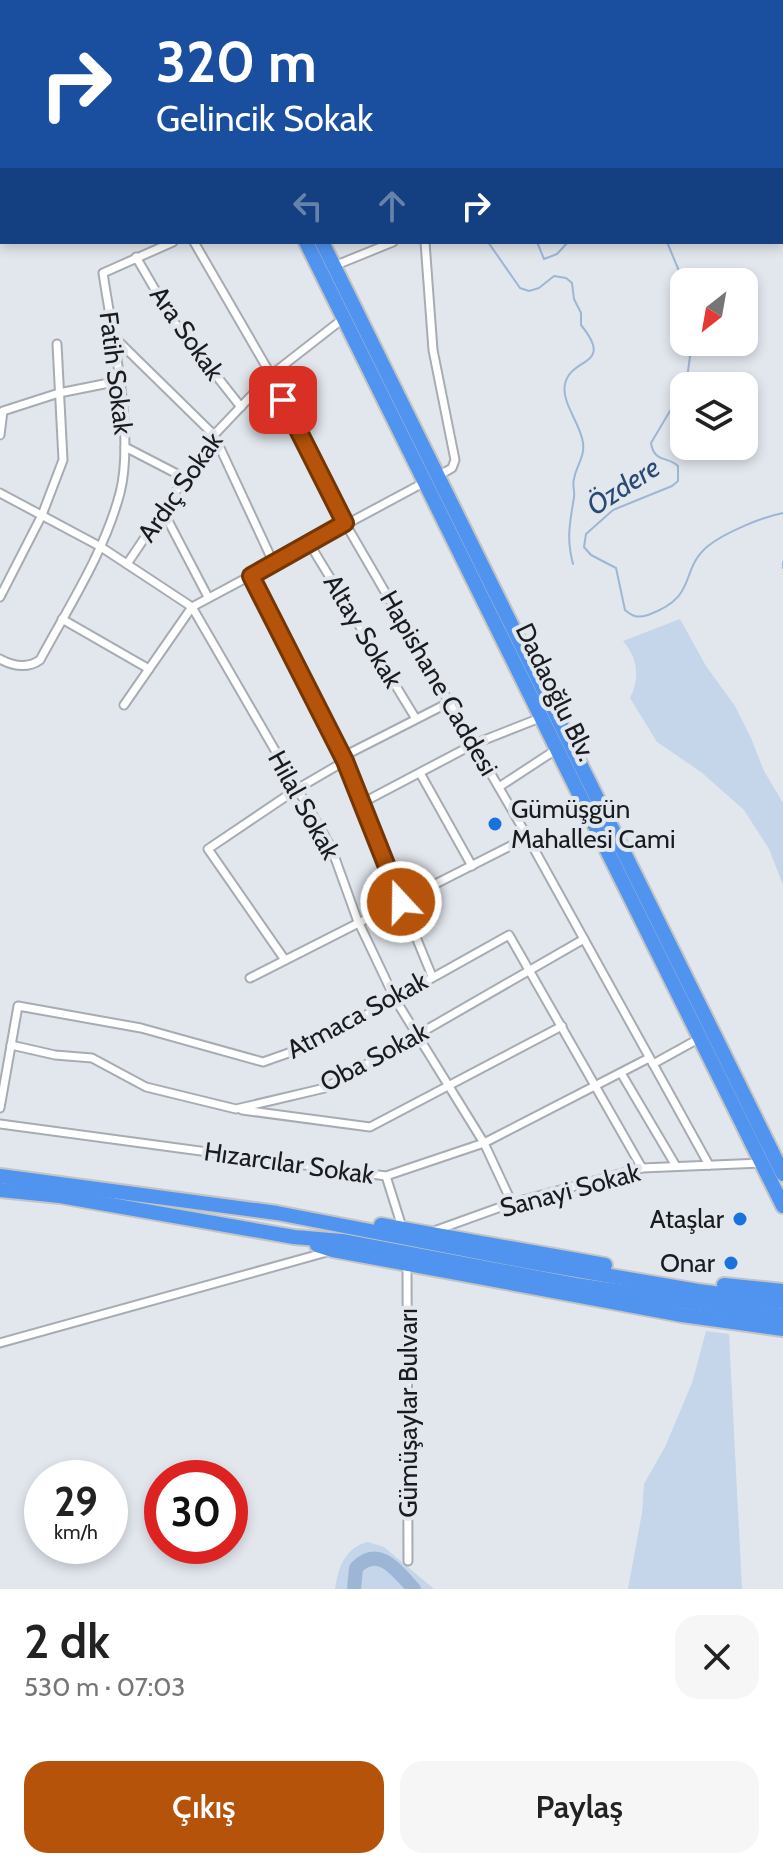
<!DOCTYPE html>
<html lang="tr">
<head>
<meta charset="utf-8">
<style>
  :root { --surface:#fff; --page:#f6f6f6; --text:#222; --muted:#767676; --accent:#b45309 }
  body { margin:0; font-family:Cabin,sans-serif; background:var(--page); color:var(--text); height:100vh; display:flex; flex-direction:column; font-size:30px; white-space:nowrap }
  * { box-sizing:border-box; margin:0 }
  p { font-size:26px; color:var(--muted) }
  .icon { flex:none; width:44px; height:44px; fill:none; stroke:currentColor; stroke-width:2; stroke-linecap:round; stroke-linejoin:round }
  .map { position:relative; height:1589px; overflow:hidden }
  .side { display:flex; flex-direction:column; background:var(--surface); flex:1 }
  .side>* { flex:none }
  .top-card { position:absolute; left:0px; top:0px; width:784px; height:244px; box-shadow:0 4px 12px #0003; background:#1a4fa0; color:#fff; overflow:hidden }
  .needle { width:52px; rotate:211deg }
  .tools { position:absolute; left:670px; top:268px; display:grid; gap:16px }
  .tools a { display:grid; place-items:center; width:88px; height:88px; border-radius:16px; background:var(--surface); box-shadow:0 4px 12px #0003; font-size:40px }
  .speed { position:absolute; left:24px; top:1460px; display:flex; gap:16px; font-size:40px; font-weight:700; text-align:center }
  .speed>* { display:grid; place-content:center; width:104px; height:104px; border-radius:50%; background:var(--surface); box-shadow:0 4px 12px #0003; line-height:1 }
  .speed small { font-size:20px; font-weight:400 }
  .speed .limit { border:12px solid #d22; background:#fff; color:#111 }
  .pin { position:absolute; display:grid; place-items:center; width:68px; height:68px; color:#fff; margin:-34px; border-radius:16px; box-shadow:0 4px 12px #0006 }
  .me { position:absolute; width:88px; margin:-44px; rotate:339deg; stroke-linejoin:round; filter:drop-shadow(0 0 6px #0008) }
  .turn { display:flex; align-items:center; gap:28px; height:168px; padding:0 24px; font-size:36px }
  .turn .icon { width:104px; height:104px; stroke-width:2.5 }
  .turn b { display:block; font-size:56px; line-height:68px }
  .lanes { display:flex; align-items:center; height:76px; padding:0 24px; background:#0003; justify-content:center; gap:40px; direction:ltr }
  .lanes .off { opacity:.35 }
  .round { display:grid; place-items:center; flex:none; width:84px; height:84px; border-radius:24px; background:var(--page) }
  .headline { display:flex; align-items:center; justify-content:space-between; height:136px; padding:0 24px }
  h1 { font-size:48px; font-weight:600; line-height:60px }
  .cta { display:flex; gap:16px; margin-top:auto; padding:16px 24px }
  .cta a { flex:1; height:92px; border-radius:24px; background:var(--accent); color:#fff; font-size:32px; font-weight:600; line-height:92px; text-align:center }
  .cta a+a { background:var(--page); color:var(--text) }
  .map>svg:first-child { display:block }
  .grass { fill:#c5d5ea }
  .lines { fill:none; stroke-linecap:round; stroke-linejoin:round }
  .stream { stroke:#9eb6d6; stroke-width:2 }
  .river { stroke:#9eb6d6; stroke-width:14 }
  .street-casing { stroke:#a7acb2; stroke-width:11 }
  .highway-casing { stroke:#c3c4c4; stroke-width:18 }
  .street { stroke:#fff; stroke-width:7 }
  .highway { stroke:#5194ef; stroke-width:14 }
  .route-casing { stroke:#753606; stroke-width:20 }
  .route { stroke:#b45309; stroke-width:14 }
  .poi-dot { fill:#1973dc; stroke:#e2e7ee; stroke-width:3 }
  .labels { text-anchor:middle; stroke-width:8; stroke-linejoin:round; paint-order:stroke }
  .street-label { font-size:26px; fill:#191b1e; stroke:#e2e7ee }
  .poi-label { font-size:26px; fill:#191b1e; stroke:#e2e7ee; text-anchor:end }
  .water-label { font-size:28px; font-style:italic; fill:#2a4a75; stroke:#e2e7ee }
</style>
</head>
<body>
<div class="map">
<svg width="783" height="1589" viewBox="0 0 783 1589">
  <rect width="100%" height="100%" fill="#e2e7ee"/>
  <g class="grass">
    <path d="M680,619L706,666L735,706L751,738L764,771L783,803V885L769,849L744,810L701,772L657,742L630,698C640,678 638,658 623,641Z"/>
    <path d="M706,1331L729,1334L742,1589H628L642,1513L644,1484L665,1447L692,1383Z"/>
    <path d="M368,1542L384,1547L434,1589H335C338,1568 345,1547 368,1542Z"/>
  </g>
  <g class="lines">
    <g class="stream">
      <path d="M340,0L342,2"/>
      <path d="M488,242L520,288L529,291L539,288L554,276L566,278L572,283L574,299L581,313V325C615,367 571,356 565,384C561,403 581,424 583,443C585,457 576,466 574,479C572,485 575,491 574,497C570,523 566,537 573,564"/>
      <path d="M537,242L544,259L557,254L568,242"/>
      <path d="M667,242L684,283"/>
      <path d="M692,342L688,371L680,394L651,443C654,463 668,456 678,466V481L672,486L613,510L586,534L584,547L591,555L616,568L625,610C633,617 638,618 648,615C700,596 678,571 708,546C724,533 762,517 783,513"/>
      <path d="M783,562V568"/>
    </g>
    <path class="river" d="M354,1589L356,1568C379,1544 398,1572 414,1589"/>
    <defs>
      <g id="street">
        <path d="M675,0L677,2"/>
        <path d="M782,137L783,138"/>
        <path d="M194,242L271,375L345,523L523,829L709,1165"/>
        <path d="M425,242L433,350L455,460L452,468L438,476"/>
        <path d="M136,257L174,322L241,407"/>
        <path d="M334,266L393,242"/>
        <path d="M113,336L214,435L274,564"/>
        <path d="M0,435L3,411L59,393L119,381"/>
        <path d="M125,447L185,478"/>
        <path d="M0,493L101,547L192,607L331,847L357,919L395,999L484,1143L512,1203"/>
        <path d="M163,511L208,597"/>
        <path d="M309,543L416,719"/>
        <path d="M127,564L214,435L271,375L344,318"/>
        <path d="M251,576L342,757L432,976"/>
        <path d="M0,597L42,515L63,460L57,344"/>
        <path d="M62,619L149,669"/>
        <path d="M0,659C13,666 27,669 40,660C69,606 104,553 120,493C135,434 112,334 103,273L173,242"/>
        <path d="M124,705L192,607L425,482"/>
        <path d="M342,757L450,702"/>
        <path d="M420,773L472,866"/>
        <path d="M499,787L557,749"/>
        <path d="M362,803L474,744L540,718"/>
        <path d="M285,960L208,849L297,789L345,761"/>
        <path d="M250,978L528,837"/>
        <path d="M11,1045L55,1055L92,1058L146,1087L236,1109L325,1088L584,939"/>
        <path d="M653,1064L700,1038"/>
        <path d="M621,1073L676,1166"/>
        <path d="M0,1108L18,1006L141,1028L263,1062L314,1044L509,935L642,1168"/>
        <path d="M242,1110L370,1127L562,1026"/>
        <path d="M0,1124L386,1176L484,1143L649,1058"/>
        <path d="M386,1176L402,1227"/>
        <path d="M434,1231L512,1203L642,1168L762,1163"/>
        <path d="M407,1264L408,1561"/>
        <path d="M0,1343L327,1252"/>
      </g>
      <g id="highway">
        <path d="M187,0L188,2"/>
        <path d="M202,0L203,2"/>
        <path d="M306,242L783,1206"/>
        <path d="M322,242L783,1174"/>
        <path d="M0,1176L277,1213L541,1264L698,1291L783,1302"/>
        <path d="M0,1190L60,1196L294,1237L342,1241L576,1285L783,1316"/>
        <path d="M381,1225L605,1265"/>
        <path d="M317,1245L333,1250L682,1315L783,1329"/>
        <path d="M724,1285L783,1291"/>
      </g>
    </defs>
    <use href="#street" class="street-casing"/>
    <use href="#highway" class="highway-casing"/>
    <use href="#street" class="street"/>
    <use href="#highway" class="highway"/>
  </g>
  <g class="lines">
    <defs>
      <path id="route" d="M283,400L345,523L251,576L345,761L401,902"/>
    </defs>
    <use href="#route" class="route-casing"/>
    <use href="#route" class="route"/>
  </g>
  <g class="poi-dot">
    <circle cx="495" cy="824" r="8"/>
    <circle cx="740" cy="1219" r="8"/>
    <circle cx="731" cy="1263" r="8"/>
  </g>
  <g class="labels">
    <g class="street-label">
      <text transform="translate(187 333) rotate(55)" y="9">Ara Sokak</text>
      <text transform="translate(116 373) rotate(83)" y="9">Fatih Sokak</text>
      <text transform="translate(180 487) rotate(-55)" y="9">Ardıç Sokak</text>
      <text transform="translate(363 631) rotate(59)" y="9">Altay Sokak</text>
      <text transform="translate(439 683) rotate(60)" y="9">Hapishane Caddesi</text>
      <text transform="translate(556 692) rotate(64)" y="9">Dadaoğlu Blv.</text>
      <text transform="translate(304 805) rotate(61)" y="9">Hilal Sokak</text>
      <text transform="translate(357 1015) rotate(-28)" y="9">Atmaca Sokak</text>
      <text transform="translate(374 1057) rotate(-28)" y="9">Oba Sokak</text>
      <text transform="translate(289 1163) rotate(8)" y="9">Hızarcılar Sokak</text>
      <text transform="translate(570 1190) rotate(-15)" y="9">Sanayi Sokak</text>
      <text transform="translate(408 1413) rotate(-90)" y="9">Gümüşaylar Bulvarı</text>
    </g>
    <g class="poi-label">
      <text x="511" y="818" text-anchor="start">Gümüşgün<tspan x="511" dy="30">Mahallesi Cami</tspan></text>
      <text x="724" y="1228">Ataşlar</text>
      <text x="715" y="1272">Onar</text>
    </g>
    <g class="water-label">
      <text transform="translate(623 486) rotate(-33)" y="10">Özdere</text>
    </g>
  </g>
</svg>
<div class="tools">
<a><svg class="needle" viewBox="-14 -14 28 28"><path d="M0-13l5 13h-10z" fill="#e53935"/><path d="M0 13l5-13h-10z" fill="#767676"/></svg></a>
<a><svg class="icon" aria-label="layers" viewBox="0 0 24 24"><path d="M12 4l9 5-9 5-9-5zM3 14l9 5 9-5"/></svg></a>
</div>
<div class="speed"><div>29<small>km/h</small></div><div class="limit">30</div></div>
<div class="pin" style="left:283px;top:400px;background:#d93025"><svg class="icon" aria-label="arrive" viewBox="0 0 24 24"><path d="M6 21V4h12l-3 4 3 4H6"/></svg></div>
<svg class="me" style="left:401px;top:902px" viewBox="-20 -20 40 40"><circle r="17" fill="#b45309" stroke="#fff" stroke-width="3"/><path d="M0-11L8 9 0 5-8 9z" fill="#fff"/></svg>
<div class="top-card">
<div class="turn"><svg class="icon" aria-label="right" viewBox="0 0 24 24"><path d="M7 20v-9h11M14 6l5 5-5 5"/></svg><div><b>320 m</b>Gelincik Sokak</div></div>
<div class="lanes"><svg class="icon off" aria-label="left" viewBox="0 0 24 24"><path d="M17 20v-9H6M10 6l-5 5 5 5"/></svg><svg class="icon off" aria-label="ahead" viewBox="0 0 24 24"><path d="M12 20V5M6 11l6-6 6 6"/></svg><svg class="icon" aria-label="right" viewBox="0 0 24 24"><path d="M7 20v-9h11M14 6l5 5-5 5"/></svg></div>
</div>
</div>
<section class="side">
<div class="headline"><div><h1>2 dk</h1><p>530 m · 07:03</p></div><a class="round"><svg class="icon" aria-label="close" viewBox="0 0 24 24"><path d="M6 6l12 12M18 6L6 18"/></svg></a></div>
<div class="cta"><a>Çıkış</a><a>Paylaş</a></div>
</section>
</body>
</html>
